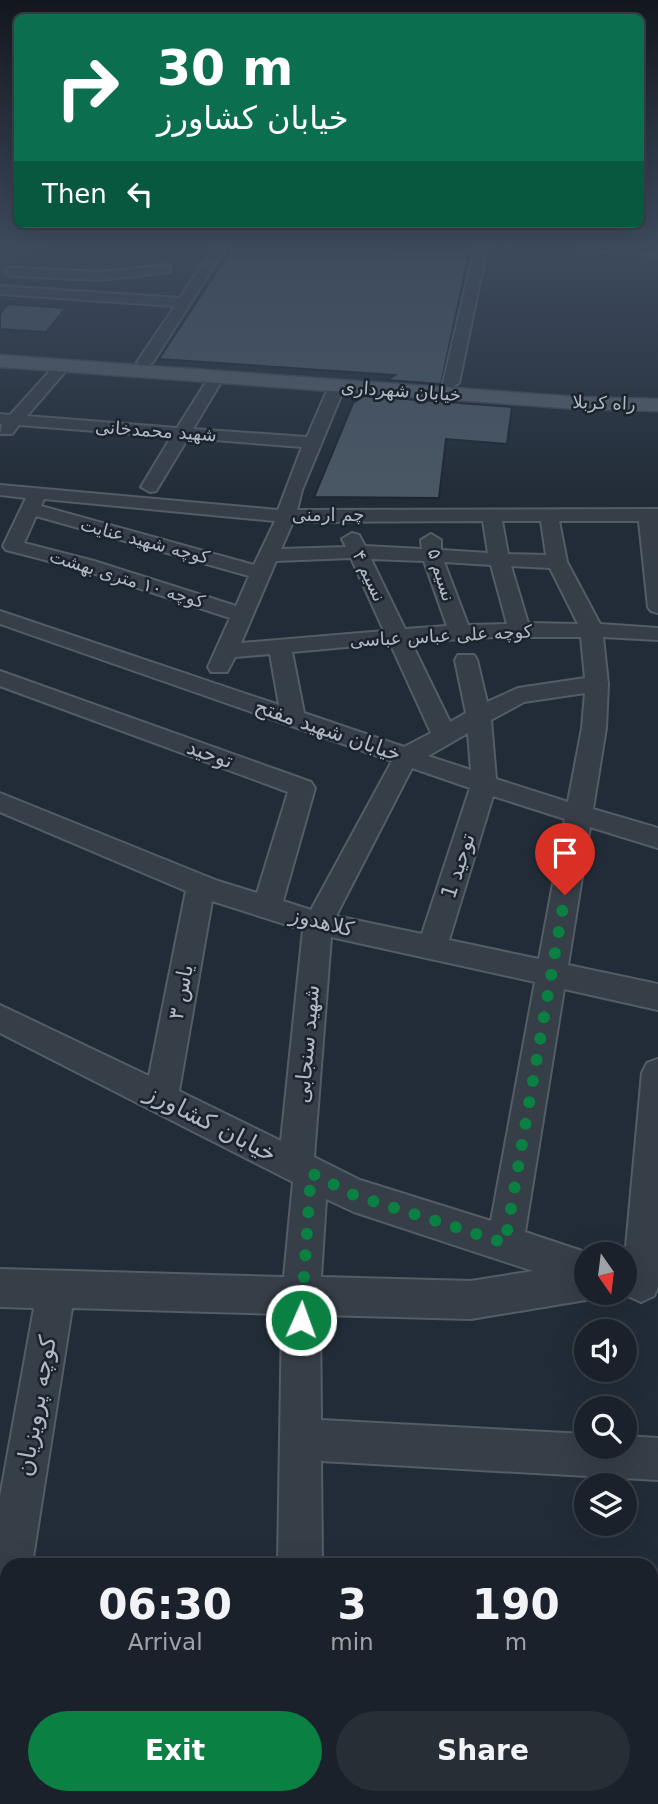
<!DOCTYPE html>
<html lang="en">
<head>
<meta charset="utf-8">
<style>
  :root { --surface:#1a212a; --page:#272e36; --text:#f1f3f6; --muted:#9fa3a8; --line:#383e47; --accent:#0b8043 }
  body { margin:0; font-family:"DejaVu Sans","Noto Naskh Arabic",sans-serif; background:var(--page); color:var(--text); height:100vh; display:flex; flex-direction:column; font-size:26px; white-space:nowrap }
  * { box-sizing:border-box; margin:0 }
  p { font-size:23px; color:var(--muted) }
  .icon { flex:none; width:38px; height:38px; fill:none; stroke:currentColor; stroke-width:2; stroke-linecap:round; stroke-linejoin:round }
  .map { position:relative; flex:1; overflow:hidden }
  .side { position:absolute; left:0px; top:1558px; width:658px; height:247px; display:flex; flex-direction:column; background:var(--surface); border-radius:21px 21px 0 0; box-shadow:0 7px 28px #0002,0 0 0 2px var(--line) }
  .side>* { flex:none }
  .top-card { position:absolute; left:14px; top:14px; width:630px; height:214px; border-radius:10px; box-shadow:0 7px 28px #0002,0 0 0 2px var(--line); background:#0b6e4f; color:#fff; overflow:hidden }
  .needle { width:46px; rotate:166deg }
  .fabs { position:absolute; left:574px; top:1242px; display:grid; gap:14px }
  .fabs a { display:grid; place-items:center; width:63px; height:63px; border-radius:50%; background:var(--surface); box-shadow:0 7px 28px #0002,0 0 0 2px var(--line); font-size:35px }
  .pin { position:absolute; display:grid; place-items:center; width:60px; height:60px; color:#fff; margin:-72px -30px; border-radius:50% 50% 50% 0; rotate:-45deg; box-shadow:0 0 7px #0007 }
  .pin .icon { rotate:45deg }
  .me { position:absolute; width:77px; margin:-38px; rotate:2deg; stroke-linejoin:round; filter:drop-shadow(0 0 5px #0008) }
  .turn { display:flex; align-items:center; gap:24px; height:147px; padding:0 28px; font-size:32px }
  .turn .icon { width:91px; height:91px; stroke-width:2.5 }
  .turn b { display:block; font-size:49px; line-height:60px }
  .then { display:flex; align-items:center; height:66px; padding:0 28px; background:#0003; gap:14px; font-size:26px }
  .eta { display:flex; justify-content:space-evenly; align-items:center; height:119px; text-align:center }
  .eta b { font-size:42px; font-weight:700; line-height:49px }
  .primary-button { display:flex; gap:14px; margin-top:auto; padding:14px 28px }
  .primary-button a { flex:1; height:80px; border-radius:42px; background:var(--accent); color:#fff; font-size:28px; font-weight:700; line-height:80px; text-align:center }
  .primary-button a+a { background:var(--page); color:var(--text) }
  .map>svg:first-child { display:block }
  .building { fill:#4a5764; stroke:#1d252f; stroke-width:2 }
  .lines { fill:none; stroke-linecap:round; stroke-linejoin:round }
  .minor-casing { stroke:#545c66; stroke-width:4 }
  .major-casing { stroke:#3f4752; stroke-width:3 }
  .minor { fill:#363e48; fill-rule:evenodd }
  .major { fill:#545d68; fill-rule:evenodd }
  .route { stroke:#0b8043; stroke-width:12; stroke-dasharray:0 21.6 }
  .labels { text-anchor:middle; stroke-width:5; stroke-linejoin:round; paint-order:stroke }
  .far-street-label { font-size:18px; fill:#b1b9c5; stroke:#1b232d }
  .street-label { font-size:21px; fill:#b1b9c5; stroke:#1b232d }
  .near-street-label { font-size:24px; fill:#b1b9c5; stroke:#1b232d }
</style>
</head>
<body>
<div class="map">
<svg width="658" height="1804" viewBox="0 0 658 1804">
  <rect width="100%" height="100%" fill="#222c38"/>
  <g class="building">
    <path d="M233,247H386L469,252L441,384L387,380L395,375L159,359Z"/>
    <path d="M8,304L66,308L46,332L0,329V314Z"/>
    <path d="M364,396L512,407L507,444L446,439L439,498L314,497L353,403Z"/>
  </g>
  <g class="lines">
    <defs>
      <g id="minor">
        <path d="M214,247H226L153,362L145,367L137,362L175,306L0,294V286L180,298Z"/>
        <path d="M475,247H487L459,383L451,388L443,383Z"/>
        <path d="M580,247H658V255L586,251Z"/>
        <path d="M165,265L170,266V272L102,280L11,276L5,272L11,268L102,272Z"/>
        <path d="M62,361L70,366L27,416L177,428L211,374L216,372L224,377L193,429L307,437L329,386L337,381L343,383L345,386L302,490L297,510L658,509V613L651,611L648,607L639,521H559L567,562L600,624L658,628V640L603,637L608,684L606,728L593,809L658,828V848L590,827L568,965L658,984V1010L564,989L525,1232L594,1255H586V1293L599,1294L586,1300L471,1319L320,1315L321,1420L586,1434V1447H625V1436L658,1438V1480L321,1461L322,1564H278L282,1314L72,1308L32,1564H7V1641L0,1644V1497L34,1308L0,1307V1269L284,1277L293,1182L0,1033V1005L149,1076L186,891L0,812V793L218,881L257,893L288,792L0,686V671L311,782L315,788L283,901L311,910L392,761L0,624V611L279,705L270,654L235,657L227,672H211L208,667L230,618L80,569L6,550L3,546L26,498L0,495V485L278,510L302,447L188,438L156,491L150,492L141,487L171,437L19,425L12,434H0L2,424H0V414L10,415L57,363ZM44,499L275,521L254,565L41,506ZM36,516L249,576L236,606L94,561L24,543ZM483,521L488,553L441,550V540L431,534L421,540L422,549L365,546L359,535L352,533L342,539L346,547L281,549L293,522ZM502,521H541L546,555L508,554ZM351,558L384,631L241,643L276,561ZM371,559L424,561L447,626L405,629ZM444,562L491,565L507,624L468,625ZM511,566L550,568L578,624L528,623ZM495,637H581L585,678L518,688L487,702L477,660L474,655H458L455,660L466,713L450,722L411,642ZM390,643L431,733L404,747L304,713L292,652ZM585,693L582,728L568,802L496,779L491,720L524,702ZM468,733L471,770L428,756ZM412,768L470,788L422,934L336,916ZM493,796L565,819L539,959L449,940ZM212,901L303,930L281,1141L179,1091ZM331,937L535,982L491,1221L360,1180L314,1157ZM326,1199L354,1212L533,1271L471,1281L321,1277Z"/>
        <path d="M658,1059V1287L654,1296L641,1302L628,1296L625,1289V1258L642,1073L647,1063Z"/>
        <rect x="651" y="1619" width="7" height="46"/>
      </g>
      <path id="major" d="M0,355L578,397L658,399V411L578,409L0,367Z"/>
    </defs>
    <use href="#minor" class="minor-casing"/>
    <use href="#major" class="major-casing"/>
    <use href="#minor" class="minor"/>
    <use href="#major" class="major"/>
  </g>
  <linearGradient id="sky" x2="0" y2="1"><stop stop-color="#13181f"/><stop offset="0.49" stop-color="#3e4b5e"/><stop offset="1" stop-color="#3e4b5e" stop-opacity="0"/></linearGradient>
  <rect width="658" height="500" fill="url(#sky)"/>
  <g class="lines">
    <path class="route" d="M301,1320L311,1173L354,1195L505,1243L565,895"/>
  </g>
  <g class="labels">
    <g class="far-street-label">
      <text transform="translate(401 391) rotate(4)" y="6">خیابان شهرداری</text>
      <text transform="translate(604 403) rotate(2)" y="6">راه کربلا</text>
      <text transform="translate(156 431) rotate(4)" y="6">شهید محمدخانی</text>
      <text x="328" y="521">چم ارمنی</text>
      <text transform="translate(145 541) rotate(15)" y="6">کوچه شهید عنایت</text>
      <text transform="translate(441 575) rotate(73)" y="6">نسیم ۵</text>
      <text transform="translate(369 576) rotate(65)" y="6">نسیم ۴</text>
      <text transform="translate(127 579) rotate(17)" y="6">کوچه ۱۰ متری بهشت</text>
      <text transform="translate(441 636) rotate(-3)" y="6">کوچه علی عباس عباسی</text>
    </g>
    <g class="street-label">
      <text transform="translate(328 730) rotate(19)" y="7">خیابان شهید مفتح</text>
      <text transform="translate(210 754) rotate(20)" y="7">توحید</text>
      <text transform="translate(458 866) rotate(-72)" y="7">توحید 1</text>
      <text transform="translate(322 922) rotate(14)" y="7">کلاهدوز</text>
      <text transform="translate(181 992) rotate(-79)" y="7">یاس ۳</text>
      <text transform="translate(307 1044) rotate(-85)" y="7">شهید سنجابی</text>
    </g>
    <g class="near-street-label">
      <text transform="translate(211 1123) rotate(27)" y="8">خیابان کشاورز</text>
      <text transform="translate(36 1406) rotate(-80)" y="8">کوچه پرویزیان</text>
    </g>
  </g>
</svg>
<div class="fabs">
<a><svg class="needle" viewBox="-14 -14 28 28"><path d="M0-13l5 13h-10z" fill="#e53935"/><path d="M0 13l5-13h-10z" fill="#9fa3a8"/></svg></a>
<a><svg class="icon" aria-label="sound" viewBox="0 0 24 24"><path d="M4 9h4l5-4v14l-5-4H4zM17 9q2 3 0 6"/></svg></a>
<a><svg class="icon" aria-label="search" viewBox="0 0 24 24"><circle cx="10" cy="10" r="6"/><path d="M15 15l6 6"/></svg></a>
<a><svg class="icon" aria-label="layers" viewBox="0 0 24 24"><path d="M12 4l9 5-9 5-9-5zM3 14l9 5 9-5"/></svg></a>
</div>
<div class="pin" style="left:565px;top:895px;background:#d93025"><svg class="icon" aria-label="arrive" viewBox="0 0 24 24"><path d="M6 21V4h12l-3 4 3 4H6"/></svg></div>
<svg class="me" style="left:301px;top:1320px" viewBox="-20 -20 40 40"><circle r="17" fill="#0b8043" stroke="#fff" stroke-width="3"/><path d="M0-11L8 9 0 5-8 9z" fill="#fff"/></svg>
<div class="top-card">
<div class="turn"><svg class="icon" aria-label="right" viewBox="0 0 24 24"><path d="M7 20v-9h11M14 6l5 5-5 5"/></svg><div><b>30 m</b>خیابان کشاورز</div></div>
<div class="then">Then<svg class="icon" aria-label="left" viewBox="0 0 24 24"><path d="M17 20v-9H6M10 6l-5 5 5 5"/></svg></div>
</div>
<section class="side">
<div class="eta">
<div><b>06:30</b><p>Arrival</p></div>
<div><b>3</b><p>min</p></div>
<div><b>190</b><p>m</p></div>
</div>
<div class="primary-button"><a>Exit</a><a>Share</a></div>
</section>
</div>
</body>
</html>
